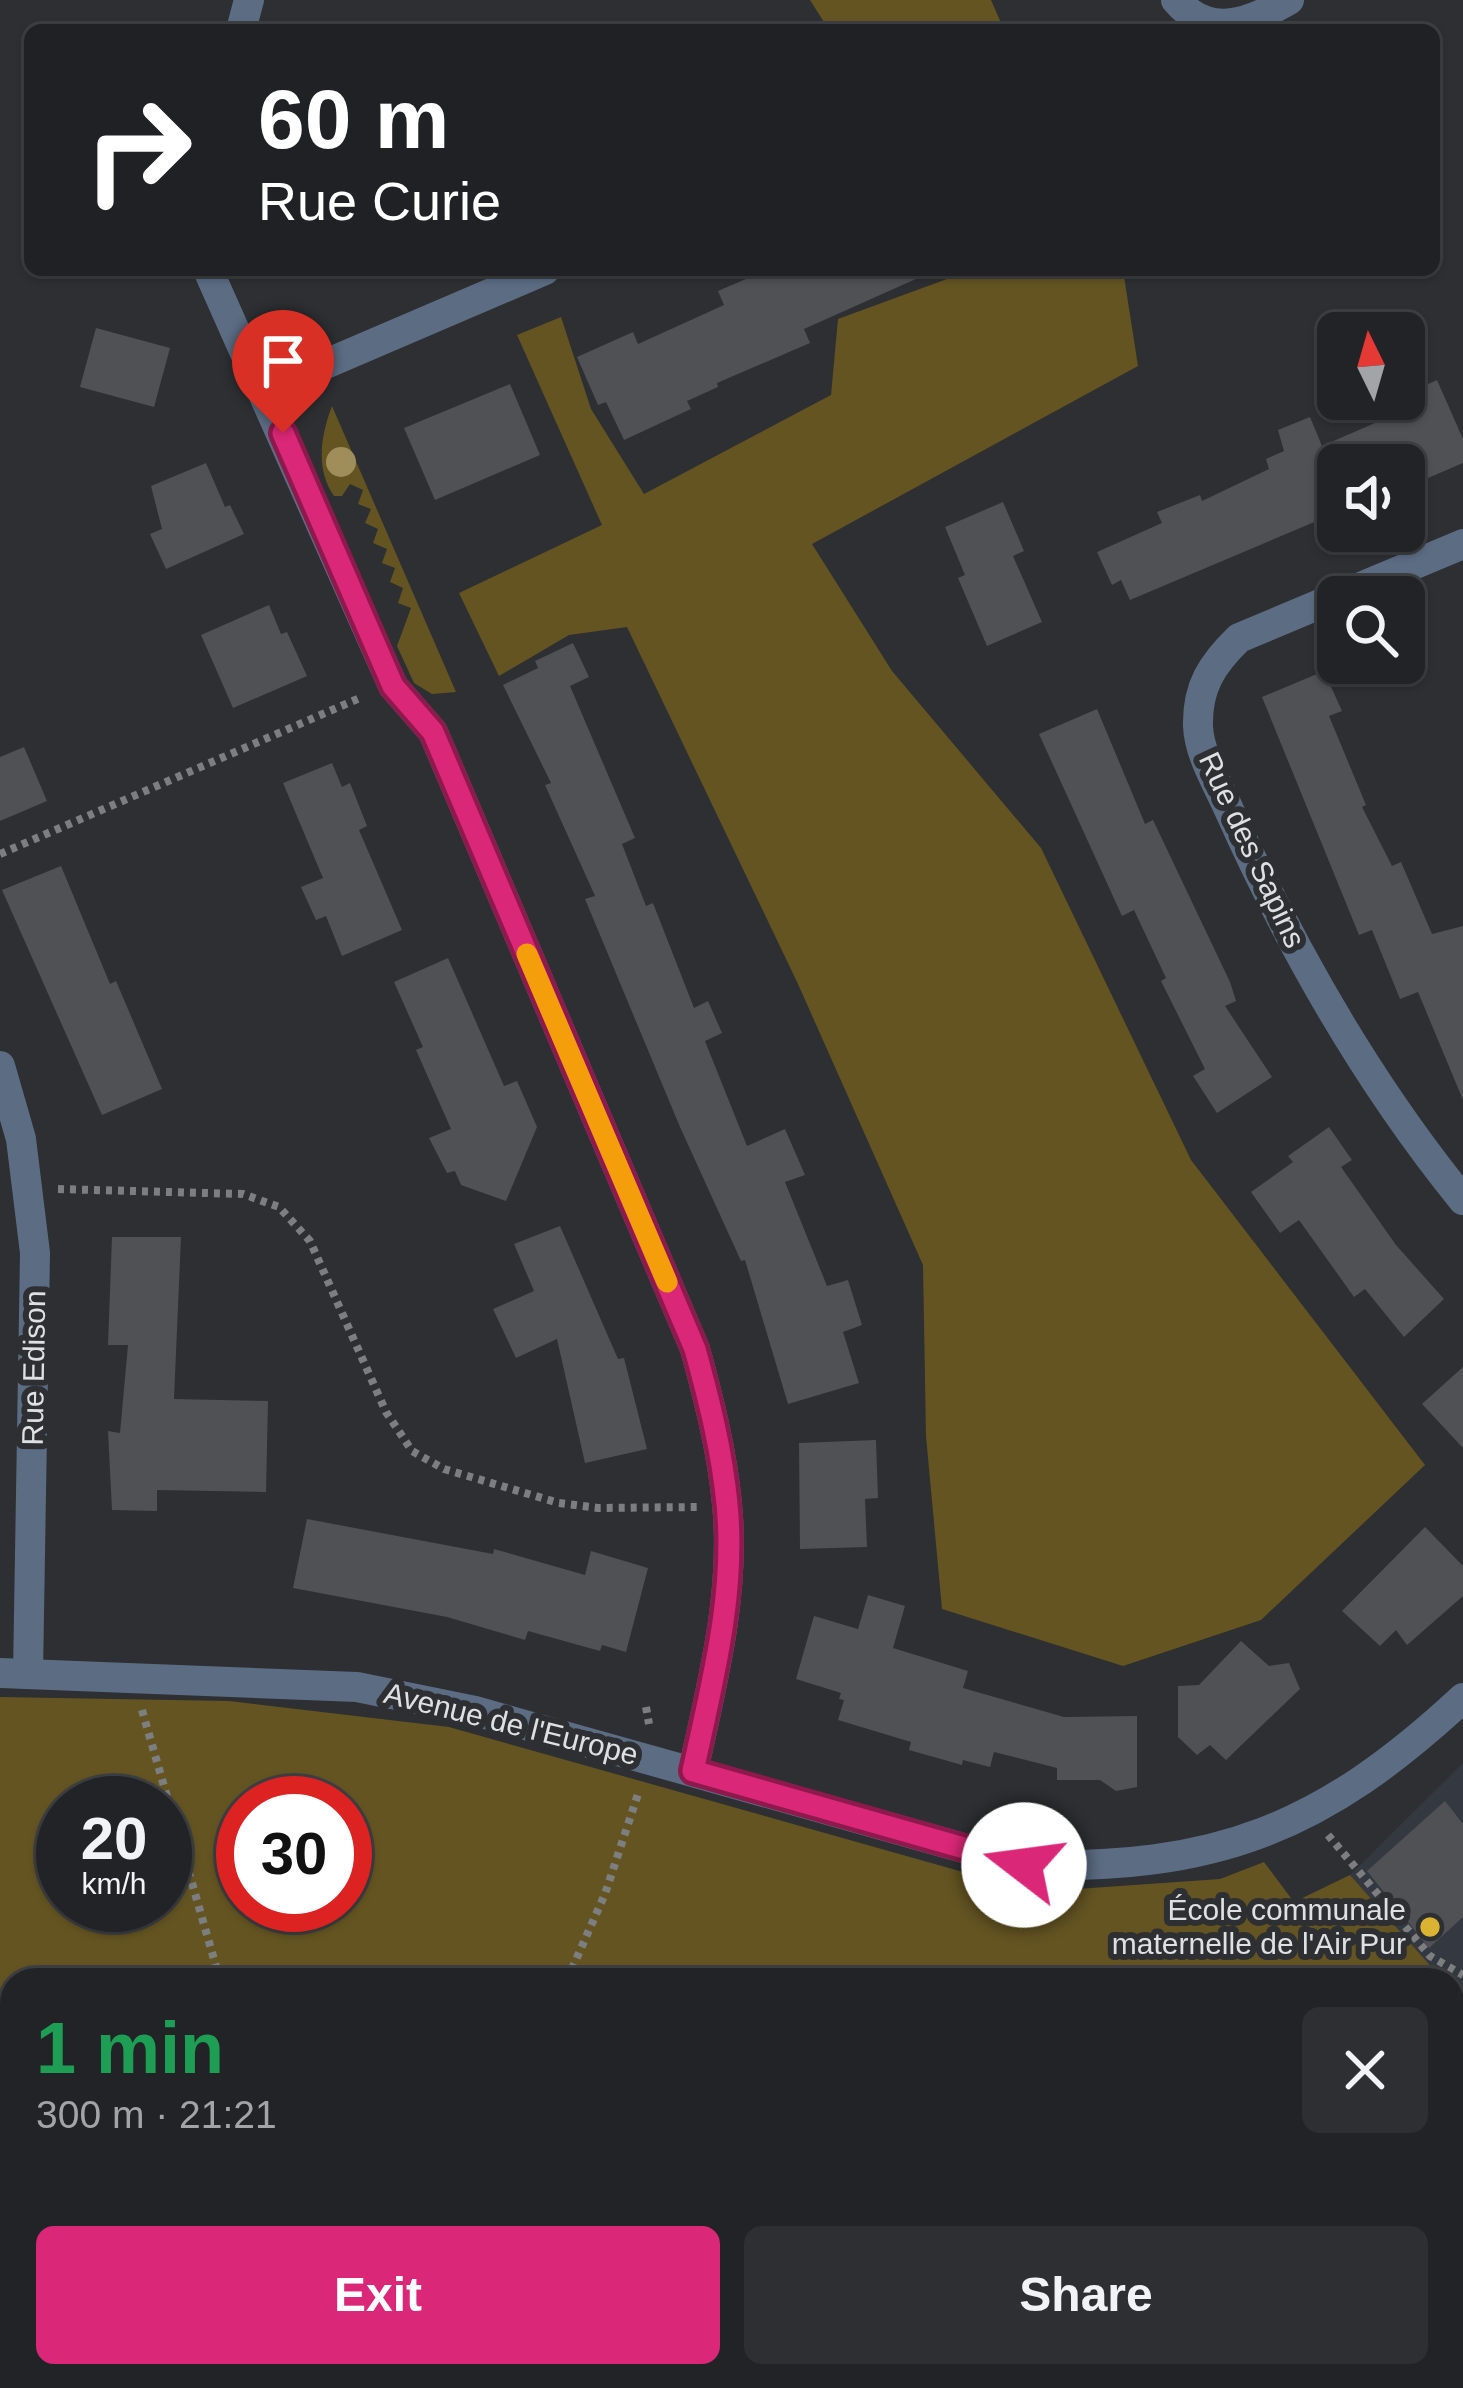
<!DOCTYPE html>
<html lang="en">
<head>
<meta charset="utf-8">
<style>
  :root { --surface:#222326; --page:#2e2f32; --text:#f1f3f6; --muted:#a2a4a7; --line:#3f4043; --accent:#db2777 }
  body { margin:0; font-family:Arial,sans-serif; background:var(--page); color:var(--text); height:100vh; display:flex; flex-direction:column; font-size:45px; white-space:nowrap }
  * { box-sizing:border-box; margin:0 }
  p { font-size:39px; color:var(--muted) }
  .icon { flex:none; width:66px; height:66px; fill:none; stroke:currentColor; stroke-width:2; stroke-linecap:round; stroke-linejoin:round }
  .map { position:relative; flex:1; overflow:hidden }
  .side { position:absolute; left:0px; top:1968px; width:1464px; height:420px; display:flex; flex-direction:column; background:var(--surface); border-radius:36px 36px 0 0; box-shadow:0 3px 9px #0004,0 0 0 3px var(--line) }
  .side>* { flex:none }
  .banner { position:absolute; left:24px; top:24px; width:1416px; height:252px; border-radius:18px; box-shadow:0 3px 9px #0004,0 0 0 3px var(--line); background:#202124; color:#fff; overflow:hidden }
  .needle { width:78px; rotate:355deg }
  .tools { position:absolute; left:1317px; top:312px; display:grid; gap:24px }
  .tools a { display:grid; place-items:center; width:108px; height:108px; border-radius:18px; background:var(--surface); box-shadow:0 3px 9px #0004,0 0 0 3px var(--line); font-size:60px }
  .speed { position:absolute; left:36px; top:1776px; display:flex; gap:24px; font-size:60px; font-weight:700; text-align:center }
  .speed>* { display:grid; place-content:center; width:156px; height:156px; border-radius:50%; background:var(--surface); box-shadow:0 3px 9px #0004,0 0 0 3px var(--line); line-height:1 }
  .speed small { font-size:30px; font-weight:400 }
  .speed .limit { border:18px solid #d22; background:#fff; color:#111 }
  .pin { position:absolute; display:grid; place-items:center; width:102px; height:102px; color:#fff; margin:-123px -51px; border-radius:50% 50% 50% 0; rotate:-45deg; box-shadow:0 0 12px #0007 }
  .pin .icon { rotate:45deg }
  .me { position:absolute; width:132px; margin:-66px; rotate:285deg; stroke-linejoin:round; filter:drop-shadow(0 0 9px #0008) }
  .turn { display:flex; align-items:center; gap:42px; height:252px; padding:0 36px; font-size:54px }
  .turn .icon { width:156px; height:156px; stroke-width:2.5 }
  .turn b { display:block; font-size:84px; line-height:102px }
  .round { display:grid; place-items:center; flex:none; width:126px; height:126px; border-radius:18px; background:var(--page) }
  .head { display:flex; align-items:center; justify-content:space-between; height:204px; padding:0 36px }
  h1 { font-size:72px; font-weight:600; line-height:90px; color:#1e9e55 }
  .cta { display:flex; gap:24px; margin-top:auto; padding:24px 36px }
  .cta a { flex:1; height:138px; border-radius:18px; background:var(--accent); color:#fff; font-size:48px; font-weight:600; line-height:138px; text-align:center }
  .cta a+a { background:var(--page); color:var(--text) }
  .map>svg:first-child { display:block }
  .built { fill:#343941 }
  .green { fill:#645422; fill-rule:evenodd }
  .building { fill:#4f5154 }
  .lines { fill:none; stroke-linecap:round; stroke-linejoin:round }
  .path { stroke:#7c7e80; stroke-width:8; stroke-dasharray:6 6; stroke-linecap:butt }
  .minor { stroke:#5c6c83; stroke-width:30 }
  .tree { fill:#9f8e59 }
  .route-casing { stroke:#8e194d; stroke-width:30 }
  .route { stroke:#db2777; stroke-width:21 }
  .slow { stroke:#f59e0b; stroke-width:21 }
  .poi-dot { fill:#dab333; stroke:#2d2f32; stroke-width:4.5 }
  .labels { text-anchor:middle; stroke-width:12; stroke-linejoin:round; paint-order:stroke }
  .street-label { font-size:30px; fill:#dfe0e2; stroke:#2d2f32 }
  .poi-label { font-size:30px; fill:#dfe0e2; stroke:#2d2f32; text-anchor:end }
</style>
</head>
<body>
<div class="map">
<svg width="1463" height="2388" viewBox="0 0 1463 2388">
  <rect width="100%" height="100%" fill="#2d2f32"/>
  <path class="built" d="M1463,1763V2003L1452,1990V1980H1443L1350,1875Z"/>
  <g class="green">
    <path d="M810,0H991L1004,30H829Z"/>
    <path d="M944,270H1123L1138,366L812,544L892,671L1041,848L1191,1160L1425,1465L1261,1620L1123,1666L942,1609L926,1436L923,1265L798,984L627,627L569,635L499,676L459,593L602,525L517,335L561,317L591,409L644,494L831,395L838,319L947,279Z"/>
    <path d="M332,406L456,692L432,694L414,683L397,646L411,608L398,603L403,588L390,582L395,568L382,563L387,549L373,543L378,529L365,523L371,509L358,504L363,490L350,484L342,496H334C315,469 321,435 332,406Z"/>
    <path d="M0,1697L229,1701L449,1727L1034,1892L1220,1879L1264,1862L1294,1902L1350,1875L1443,1980H12V2376H1452V1990L1463,2003V2388H0ZM63,1803H165V1905H63ZM243,1803H345V1905H243Z"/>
  </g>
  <g class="building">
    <path d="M767,270H936L804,329L810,343L717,383L718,387L687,401L691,409L624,440L606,402L598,405L577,357L633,332L638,344L724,305L718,291Z"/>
    <path d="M96,328L170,348L154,407L80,387Z"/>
    <path d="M1437,380L1463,439V463L1428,478L1424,468L1404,477V465H1338V512L1130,600L1121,580L1112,585L1097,552L1162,523L1157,512L1200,495L1202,501L1269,469L1266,459L1284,451L1278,430L1310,417L1322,446L1398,413L1393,400L1404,399V395Z"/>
    <path d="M510,384L540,455L435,500L404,428Z"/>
    <path d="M206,463L225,507L230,505L244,534L166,569L150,534L162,529L151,486Z"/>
    <path d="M1003,502L1024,551L1013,556L1042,622L987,646L958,578L965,575L945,527Z"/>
    <path d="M269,605L281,634L287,632L307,676L233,708L201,635Z"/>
    <path d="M573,643L589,677L570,686L635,838L622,844L646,906L653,903L694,1008L708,1001L722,1033L705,1041L747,1146L785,1129L805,1175L785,1182L827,1286L848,1280L862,1325L843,1332L859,1383L788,1404L745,1260L741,1261L680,1127L585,899L595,896L545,785L551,783L503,685L538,668L535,661Z"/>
    <path d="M1324,671L1342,711L1329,716L1366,805L1362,807L1392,866L1401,862L1432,934L1463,926V1100L1418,992L1400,999L1372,930L1359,935L1262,697Z"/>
    <path d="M1097,709L1145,824L1153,820L1230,982L1236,1001L1225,1006L1272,1077L1217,1113L1193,1076L1205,1069L1161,981L1166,978L1134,910L1122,916L1039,734Z"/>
    <path d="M24,747L47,801L0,821V757Z"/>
    <path d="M332,763L342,787L350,783L367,826L359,830L402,930L342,956L326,916L316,920L301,887L323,878L283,783Z"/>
    <path d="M61,866L110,984L116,981L162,1089L102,1115L2,890Z"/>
    <path d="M448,958L504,1086L517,1081L537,1127L506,1201L461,1185L455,1171L447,1173L429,1138L451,1129L416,1050L423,1047L394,982Z"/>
    <path d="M1329,1127L1352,1160L1341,1167L1396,1245L1444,1299L1404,1337L1365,1289L1354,1297L1299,1220L1280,1233L1251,1192L1293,1162L1288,1156Z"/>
    <path d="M560,1226L618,1359L624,1358L647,1449L585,1463L557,1339L516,1358L493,1309L534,1291L514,1244Z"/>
    <path d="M112,1237H181L174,1399L268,1401L266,1492L157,1490V1511L112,1510L108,1431L120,1433L128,1345H108Z"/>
    <path d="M1463,1367V1448L1422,1404Z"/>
    <path d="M876,1440L878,1498L865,1499L867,1547L800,1549L799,1443Z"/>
    <path d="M307,1519L493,1554L494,1549L585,1575L591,1551L648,1568L626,1652L602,1645L600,1651L528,1631L525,1640L447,1617L293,1588Z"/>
    <path d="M1425,1527L1463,1566V1596L1407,1645L1396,1630L1380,1646L1342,1611Z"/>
    <path d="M868,1595L905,1606L893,1648L968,1671L963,1688L1064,1717L1137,1716V1787L1116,1791L1100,1780H1057V1768L994,1752L990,1767L963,1760L962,1765L909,1750L911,1742L838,1720L844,1700L839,1699L841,1693L796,1679L814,1616L858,1629Z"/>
    <path d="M1241,1641L1269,1666L1289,1663L1300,1689L1226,1760L1210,1745L1197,1755L1178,1737V1686L1199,1685Z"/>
    <path d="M1445,1801L1463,1824V1917L1429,1948L1367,1871Z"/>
  </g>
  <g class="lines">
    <g class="path">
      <path d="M0,854L362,697"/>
      <path d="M58,1189L243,1194L279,1207L310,1241L386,1412L412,1451L444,1469L559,1503L598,1508L698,1507"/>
      <path d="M646,1707L649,1724"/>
      <path d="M142,1710L220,1980"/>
      <path d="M1328,1835L1430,1956L1463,1975"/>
      <path d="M182,1980L217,1970"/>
      <path d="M567,1980L605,1894L639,1791"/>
      <path d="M0,1993L12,1997"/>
      <path d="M340,2376L344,2388"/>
      <path d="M1268,2376L1280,2388"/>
      <path d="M1422,2388L1463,2376"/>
    </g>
    <g class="minor">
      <path d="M1176,0C1210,40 1251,22 1289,0"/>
      <path d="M241,30L249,0"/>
      <path d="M208,270L393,686L433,732L695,1349C709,1400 722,1451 727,1504C736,1594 712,1684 693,1771"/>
      <path d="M265,390L545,270"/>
      <path d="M1463,544L1239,638C1212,664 1197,687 1198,726C1199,755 1219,786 1230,812C1292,950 1368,1083 1463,1200"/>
      <path d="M0,1066L21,1139L35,1253L28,1674"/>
      <path d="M0,1673L357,1687L475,1711L1024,1865C1216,1870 1322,1829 1463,1698"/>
    </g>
  </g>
  <circle class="tree" cx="341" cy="462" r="15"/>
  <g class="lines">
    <defs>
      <path id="route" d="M283,433L393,686L433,732L695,1349C709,1400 722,1451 727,1504C736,1594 712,1683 693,1771L1024,1865"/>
    </defs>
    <use href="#route" class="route-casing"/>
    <use href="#route" class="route"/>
    <path class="slow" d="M527,954L667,1282"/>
  </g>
  <circle class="poi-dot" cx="1430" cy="1927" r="12"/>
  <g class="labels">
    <g class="street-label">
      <text transform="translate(1252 850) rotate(65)" y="10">Rue des Sapins</text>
      <text transform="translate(34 1368) rotate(-89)" y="10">Rue Edison</text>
      <text transform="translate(511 1724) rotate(14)" y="10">Avenue de l'Europe</text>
    </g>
    <g class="poi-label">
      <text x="1406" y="1920">École communale<tspan x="1406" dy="34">maternelle de l'Air Pur</tspan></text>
    </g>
  </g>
</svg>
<div class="tools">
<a><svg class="needle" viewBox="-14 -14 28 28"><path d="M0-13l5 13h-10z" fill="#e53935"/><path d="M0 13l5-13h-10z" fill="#a2a4a7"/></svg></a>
<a><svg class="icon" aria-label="sound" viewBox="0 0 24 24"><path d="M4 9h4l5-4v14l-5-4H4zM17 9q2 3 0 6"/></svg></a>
<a><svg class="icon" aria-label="search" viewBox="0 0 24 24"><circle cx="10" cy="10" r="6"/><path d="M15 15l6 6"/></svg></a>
</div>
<div class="speed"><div>20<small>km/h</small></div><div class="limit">30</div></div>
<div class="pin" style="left:283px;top:433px;background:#d93025"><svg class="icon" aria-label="arrive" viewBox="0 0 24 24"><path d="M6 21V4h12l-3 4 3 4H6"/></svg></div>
<svg class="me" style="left:1024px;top:1865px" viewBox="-20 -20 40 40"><circle r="19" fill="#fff"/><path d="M0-13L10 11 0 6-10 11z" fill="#db2777"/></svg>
<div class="banner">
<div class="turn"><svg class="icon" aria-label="right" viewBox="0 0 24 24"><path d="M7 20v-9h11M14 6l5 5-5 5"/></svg><div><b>60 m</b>Rue Curie</div></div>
</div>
<section class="side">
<div class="head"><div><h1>1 min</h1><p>300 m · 21:21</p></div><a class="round"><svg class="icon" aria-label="close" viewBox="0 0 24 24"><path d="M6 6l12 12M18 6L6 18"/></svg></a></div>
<div class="cta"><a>Exit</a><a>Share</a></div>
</section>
</div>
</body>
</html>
